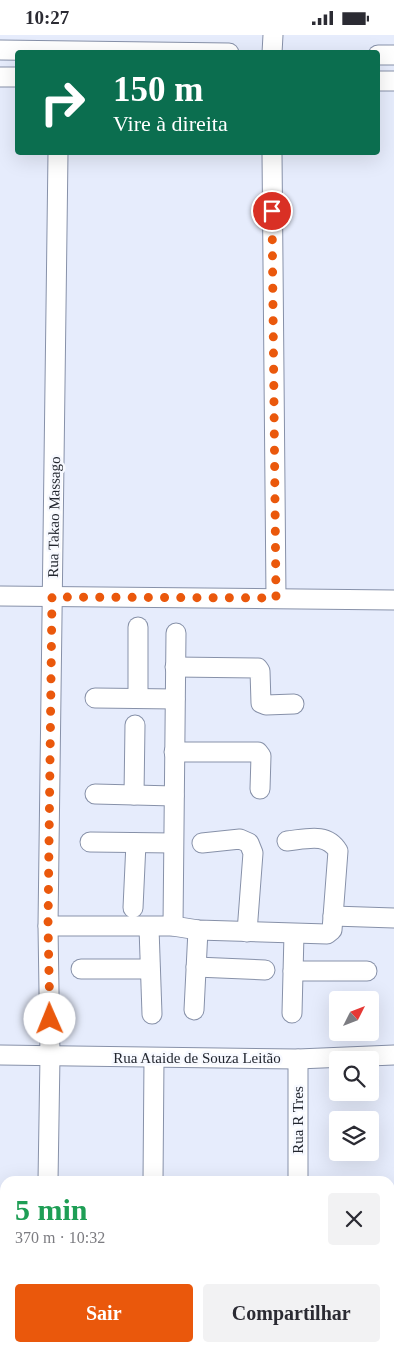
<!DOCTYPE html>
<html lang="pt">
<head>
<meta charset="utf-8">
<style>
  :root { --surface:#fff; --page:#f2f2f3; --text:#2b2b33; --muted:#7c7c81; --accent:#ea580c }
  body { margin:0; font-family:"Times New Roman",serif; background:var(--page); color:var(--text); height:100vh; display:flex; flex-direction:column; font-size:19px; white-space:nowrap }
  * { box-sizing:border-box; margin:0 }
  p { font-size:16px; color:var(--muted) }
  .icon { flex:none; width:28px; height:28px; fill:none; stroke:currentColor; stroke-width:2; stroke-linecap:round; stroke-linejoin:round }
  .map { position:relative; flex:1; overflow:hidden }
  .panel { position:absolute; left:0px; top:1141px; width:395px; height:176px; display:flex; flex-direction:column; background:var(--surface); border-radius:15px 15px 0 0; box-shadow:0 5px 20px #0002 }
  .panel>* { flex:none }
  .guide { position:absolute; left:15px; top:15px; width:365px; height:105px; border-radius:5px; box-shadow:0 5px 20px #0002; background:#0b6e4f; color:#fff; overflow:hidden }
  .needle { width:32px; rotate:48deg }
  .fabs { position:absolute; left:329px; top:956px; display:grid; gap:10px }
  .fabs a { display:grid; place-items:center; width:50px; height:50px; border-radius:5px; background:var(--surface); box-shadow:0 5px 20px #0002; font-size:25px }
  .pin { position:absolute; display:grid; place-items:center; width:42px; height:42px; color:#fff; margin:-21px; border:2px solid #fff; border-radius:50%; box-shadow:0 1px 5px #0007 }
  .me { position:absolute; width:55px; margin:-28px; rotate:359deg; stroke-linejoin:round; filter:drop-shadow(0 0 4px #0008) }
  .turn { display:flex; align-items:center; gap:18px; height:105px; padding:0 15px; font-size:22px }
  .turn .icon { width:65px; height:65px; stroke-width:2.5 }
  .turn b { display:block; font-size:35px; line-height:42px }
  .round { display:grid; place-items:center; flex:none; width:52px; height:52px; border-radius:5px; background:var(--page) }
  .headline { display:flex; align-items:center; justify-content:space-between; height:85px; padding:0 15px }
  h1 { font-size:30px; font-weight:700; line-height:38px; color:#1e9e55 }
  .button { display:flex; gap:10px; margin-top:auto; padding:10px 15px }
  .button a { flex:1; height:58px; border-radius:5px; background:var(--accent); color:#fff; font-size:20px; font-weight:700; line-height:58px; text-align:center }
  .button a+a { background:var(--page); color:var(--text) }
  .status { display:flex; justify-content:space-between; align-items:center; height:35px; padding:0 25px; background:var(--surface); direction:ltr }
  .status svg { height:14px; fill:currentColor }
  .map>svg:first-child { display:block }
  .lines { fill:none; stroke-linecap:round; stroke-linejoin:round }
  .street-casing { stroke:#8791a9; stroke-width:21 }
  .street { stroke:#fff; stroke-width:19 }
  .route { stroke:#ea580c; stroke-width:9; stroke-dasharray:0 16.2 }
  .labels { text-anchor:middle; stroke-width:5; stroke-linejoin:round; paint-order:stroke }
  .street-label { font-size:15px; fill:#22262f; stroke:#f7f9ff }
</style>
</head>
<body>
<div class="status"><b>10:27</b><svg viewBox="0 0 49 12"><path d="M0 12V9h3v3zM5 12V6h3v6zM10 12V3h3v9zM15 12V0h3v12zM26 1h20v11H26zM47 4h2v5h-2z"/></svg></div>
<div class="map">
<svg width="394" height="1317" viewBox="0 0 394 1317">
  <rect width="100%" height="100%" fill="#e6ecfc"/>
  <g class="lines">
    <defs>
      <g id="street">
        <path d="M0,15L229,18"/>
        <path d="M272,18L273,0"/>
        <path d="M378,20H394"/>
        <path d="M0,42H18"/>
        <path d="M378,46H394"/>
        <path d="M272,118L276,563"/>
        <path d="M0,561L394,565"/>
        <path d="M175,632L258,633L260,636L261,668L266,670L294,669"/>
        <path d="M95,663L175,664"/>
        <path d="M138,663V592"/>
        <path d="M174,717H258L261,721L260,754"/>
        <path d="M95,759L174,761"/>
        <path d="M134,760L135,690"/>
        <path d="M90,807L173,808"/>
        <path d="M202,808L240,804L249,808L253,818L247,897"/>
        <path d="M133,873L136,808"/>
        <path d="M333,881L394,883"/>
        <path d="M48,891H173L198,895L327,899L332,895L338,816C327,797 306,804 287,806"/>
        <path d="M173,891L176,598"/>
        <path d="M149,893L152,979"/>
        <path d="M196,932L265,935"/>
        <path d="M81,934H150"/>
        <path d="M293,936H367"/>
        <path d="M194,975L198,895"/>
        <path d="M292,978L294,899"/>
        <path d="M0,1020L298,1024L394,1020"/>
        <path d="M298,1024V1146"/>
        <path d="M48,1146L50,1021L48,891L58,118"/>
        <path d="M153,1146L154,1024"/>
        <path d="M298,1312V1317"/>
        <path d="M45,1317V1312"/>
        <path d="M152,1317V1312"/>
      </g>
    </defs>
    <use href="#street" class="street-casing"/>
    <use href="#street" class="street"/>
  </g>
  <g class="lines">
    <path class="route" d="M50,984L48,891L52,562L276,563L272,176"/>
  </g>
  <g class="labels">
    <g class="street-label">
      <text transform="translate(54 482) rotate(-89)" y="5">Rua Takao Massago</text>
      <text x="197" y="1028">Rua Ataide de Souza Leitão</text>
      <text transform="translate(298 1085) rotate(-90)" y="5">Rua R Tres</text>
    </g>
  </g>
</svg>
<div class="fabs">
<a><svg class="needle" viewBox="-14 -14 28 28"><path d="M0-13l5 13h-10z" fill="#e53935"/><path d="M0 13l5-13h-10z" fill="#7c7c81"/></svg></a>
<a><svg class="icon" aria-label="search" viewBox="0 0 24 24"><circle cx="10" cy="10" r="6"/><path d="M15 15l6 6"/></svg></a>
<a><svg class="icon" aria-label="layers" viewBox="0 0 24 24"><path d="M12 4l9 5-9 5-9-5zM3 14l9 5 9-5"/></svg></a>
</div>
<div class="pin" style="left:272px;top:176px;background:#d93025"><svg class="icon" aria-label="arrive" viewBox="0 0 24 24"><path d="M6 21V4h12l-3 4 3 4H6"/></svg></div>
<svg class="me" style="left:50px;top:984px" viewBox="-20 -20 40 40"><circle r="19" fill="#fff"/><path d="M0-13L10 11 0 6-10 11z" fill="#ea580c"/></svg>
<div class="guide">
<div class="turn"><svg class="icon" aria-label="right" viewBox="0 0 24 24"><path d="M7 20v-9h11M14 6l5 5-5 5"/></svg><div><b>150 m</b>Vire à direita</div></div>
</div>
<section class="panel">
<div class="headline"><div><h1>5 min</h1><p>370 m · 10:32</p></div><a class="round"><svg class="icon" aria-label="close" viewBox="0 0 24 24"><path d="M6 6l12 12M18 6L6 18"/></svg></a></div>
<div class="button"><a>Sair</a><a>Compartilhar</a></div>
</section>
</div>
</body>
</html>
